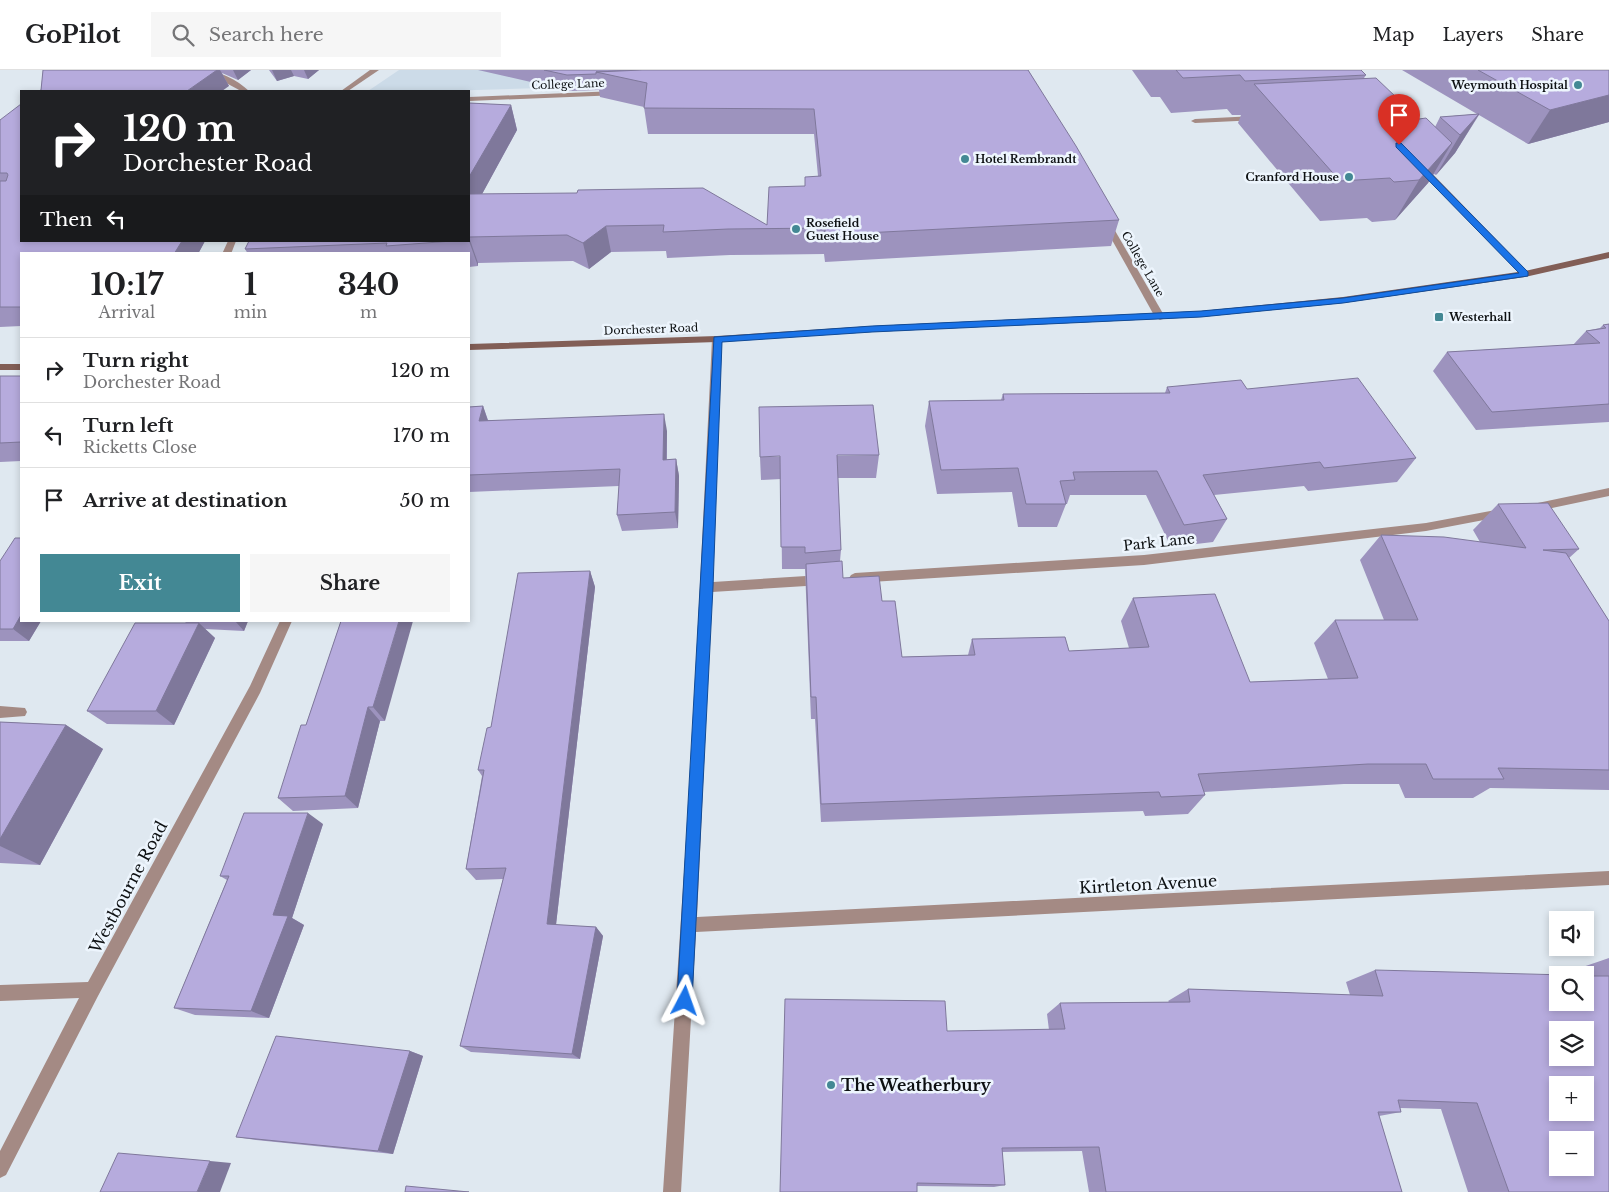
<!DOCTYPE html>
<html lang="en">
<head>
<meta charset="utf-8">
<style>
  :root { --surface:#fff; --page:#f6f6f6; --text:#202124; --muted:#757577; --line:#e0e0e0; --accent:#438894 }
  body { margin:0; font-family:"Libre Baskerville",serif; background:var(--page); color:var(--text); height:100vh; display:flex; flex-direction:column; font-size:19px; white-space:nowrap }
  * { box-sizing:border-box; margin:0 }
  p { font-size:16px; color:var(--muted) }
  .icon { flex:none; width:28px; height:28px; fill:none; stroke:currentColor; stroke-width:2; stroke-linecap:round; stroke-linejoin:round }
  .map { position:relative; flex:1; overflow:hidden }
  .sheet { position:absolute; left:20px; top:182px; width:450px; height:370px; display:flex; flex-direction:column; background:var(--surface); border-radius:0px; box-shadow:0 2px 8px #0003 }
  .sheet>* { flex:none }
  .banner { position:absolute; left:20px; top:20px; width:450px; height:152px; border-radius:0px; box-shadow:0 2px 8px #0003; background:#202124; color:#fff; overflow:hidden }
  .buttons { position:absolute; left:1549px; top:841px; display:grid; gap:10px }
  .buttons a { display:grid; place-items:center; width:45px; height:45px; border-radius:0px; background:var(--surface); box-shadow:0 2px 8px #0003; font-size:25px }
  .pin { position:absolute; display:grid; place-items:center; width:42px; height:42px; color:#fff; margin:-51px -21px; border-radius:50% 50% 50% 0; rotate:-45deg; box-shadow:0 0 5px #0007 }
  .pin .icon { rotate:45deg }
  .me { position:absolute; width:55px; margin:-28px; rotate:4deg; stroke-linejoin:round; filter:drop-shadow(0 0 4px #0008) }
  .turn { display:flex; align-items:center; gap:18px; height:105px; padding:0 20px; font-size:22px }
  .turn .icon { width:65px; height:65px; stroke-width:2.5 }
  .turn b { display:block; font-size:35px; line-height:42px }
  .then { display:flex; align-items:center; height:48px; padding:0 20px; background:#0003; gap:10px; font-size:19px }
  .eta { display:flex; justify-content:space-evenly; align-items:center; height:85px; text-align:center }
  .eta b { font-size:30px; font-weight:700; line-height:35px }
  .cta { display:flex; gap:10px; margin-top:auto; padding:10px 20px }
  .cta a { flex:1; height:58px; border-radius:0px; background:var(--accent); color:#fff; font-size:20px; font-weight:700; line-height:58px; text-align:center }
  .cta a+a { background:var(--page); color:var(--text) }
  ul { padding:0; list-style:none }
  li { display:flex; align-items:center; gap:15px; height:65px; padding:0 20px; border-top:1px solid var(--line) }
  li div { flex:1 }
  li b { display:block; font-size:19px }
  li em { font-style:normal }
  header { display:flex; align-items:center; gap:30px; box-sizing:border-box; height:70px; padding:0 25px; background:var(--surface); border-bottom:1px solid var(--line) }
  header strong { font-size:24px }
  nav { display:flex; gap:28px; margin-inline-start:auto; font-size:18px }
  .search { width:350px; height:45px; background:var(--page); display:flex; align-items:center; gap:12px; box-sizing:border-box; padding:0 18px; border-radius:0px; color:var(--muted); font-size:19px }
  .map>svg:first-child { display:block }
  .built { fill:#ccdbe8 }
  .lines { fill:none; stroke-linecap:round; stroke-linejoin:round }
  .service { fill:#a48a84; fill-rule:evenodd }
  .minor { fill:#a48a84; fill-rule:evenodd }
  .secondary { fill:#825e56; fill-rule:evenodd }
  .wall { fill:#9d93be }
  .shaded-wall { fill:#7f789b }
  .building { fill:#b6abdd; stroke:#7f789b; fill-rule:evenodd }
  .route { fill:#1a73e8; stroke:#114b97 }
  .poi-dot { fill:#438894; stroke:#edf5fd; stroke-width:2 }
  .labels { text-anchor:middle; stroke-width:5; stroke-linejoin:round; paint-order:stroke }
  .far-street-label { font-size:11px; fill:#0d1012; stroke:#edf5fd }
  .far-poi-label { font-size:11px; font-weight:bold; fill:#0d1012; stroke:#edf5fd; text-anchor:start }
  .street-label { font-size:14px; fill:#0d1012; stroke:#edf5fd }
  .near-street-label { font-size:16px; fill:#0d1012; stroke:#edf5fd }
  .near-poi-label { font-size:16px; font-weight:bold; fill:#0d1012; stroke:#edf5fd; text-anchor:start }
</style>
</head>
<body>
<header>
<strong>GoPilot</strong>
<div class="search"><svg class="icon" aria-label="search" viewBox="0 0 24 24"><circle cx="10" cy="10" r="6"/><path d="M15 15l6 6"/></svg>Search here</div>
<nav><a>Map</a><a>Layers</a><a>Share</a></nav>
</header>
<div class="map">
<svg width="1609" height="1122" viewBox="0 0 1609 1122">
  <rect width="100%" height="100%" fill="#dfe8f0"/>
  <path class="built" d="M399,0H956L774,11L444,21H368Z"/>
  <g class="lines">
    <g class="service">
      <path d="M616,21H619V25L469,31V27Z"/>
      <path d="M1255,46L1259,48L1258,50L1195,53L1191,51L1195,49Z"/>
      <path d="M1106,149L1110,152L1165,247L1163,249L1160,250L1155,247L1102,152Z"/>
      <path d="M0,636L25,638L27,642L25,646L0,648Z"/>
    </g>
    <g class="minor">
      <path d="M202,0C219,0 237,10 249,21H241Z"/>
      <path d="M370,0H379L348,21H341Z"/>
      <path d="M1417,94H1423L1528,202V206H1522L1417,98Z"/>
      <path d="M228,171H236L231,184H222Z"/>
      <path d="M717,266L722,269L713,512L822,505L826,507L828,510L826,513L822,515L712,522L697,847L1609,801V815L696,862L681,1122H663L691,696L712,269Z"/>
      <path d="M1609,418V426L1533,442L1527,438L1533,434Z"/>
      <path d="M1501,439L1507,443L1505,446L1426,461L1144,495L855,513L851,511L849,508L851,505L855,503L1144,485L1426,453Z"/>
      <path d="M280,551H292L260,623L98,926L6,1105L0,1108V1081L79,928L0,931V915L88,912L250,616Z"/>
    </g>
    <g class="secondary">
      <path d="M1609,182V188L1525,207L1343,233L1201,247L872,262L717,272L469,280V274L717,266L872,256L1201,241L1343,227L1525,201Z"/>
      <rect x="0" y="294" width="21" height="6"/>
    </g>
  </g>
  <g class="wall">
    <path d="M43,0H251L238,10L222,3L229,16L41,20Z"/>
    <path d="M269,0H319L308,9L294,6L277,11Z"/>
    <path d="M478,0H1028L1119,150L1111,176L825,192L824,184L730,185L667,188L666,181L611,182L589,199L573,191L478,193V196L469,197V184H248L245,179L249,171H469V33L511,35L517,60L482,124L767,155L805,116L818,106L814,64H648L644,37L600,27L599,20L570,21Z"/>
    <path d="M1132,0H1361L1366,5L1364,8L1419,49L1435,57L1440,47L1477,44L1402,0H1609V52L1528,74L1479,45L1455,83L1436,105L1434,104L1428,113L1395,150L1372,152L1367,148L1320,151L1238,53L1241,45H1232L1227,39L1171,43L1160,27H1151Z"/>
    <path d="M0,50L205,171L198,184H21V256L0,257Z"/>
    <path d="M1609,254V352L1476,360L1433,301L1447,282L1573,275L1586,261L1600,258L1603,255Z"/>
    <path d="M0,306H21V391L0,392Z"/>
    <path d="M1167,317L1247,319L1416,388L1397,412L1308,421L1304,416L1214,425L1227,449L1213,472L1171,477L1146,425H1070L1067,434H1066L1057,457H1018L1012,422L937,424L925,356L929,331L1001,330L1003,324L1165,323Z"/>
    <path d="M483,336L488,350L667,361V390L676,389L679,406L678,458L622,461L617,445L619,416L469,422V337Z"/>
    <path d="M879,385L876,408H838L841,480L840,491L843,508L882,531L902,587L968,585L972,569L1069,581L1129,578L1121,551L1133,528L1250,612L1328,609L1314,573L1335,550H1384L1360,490L1381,465L1480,472L1473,460L1498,434L1579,479L1569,488L1609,551V720L1490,718L1473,728H1405L1399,714H1344L1204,722L1205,725L1188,744L1145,746L1143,741L821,752L815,649H811L805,499H782L781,409L761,410L760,387Z"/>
    <path d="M0,491L21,551H41L29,571H0Z"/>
    <path d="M590,501L595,517L556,855L596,857L603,866L580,989L471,982L460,976L503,809L476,810L466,799L482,706L478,700L491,657Z"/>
    <path d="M184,551H248L244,561L205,559L215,568L174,655L107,654L87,641L186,553Z"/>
    <path d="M341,551L385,651H380L358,738L293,741L278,728L306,655Z"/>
    <path d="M0,652L66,655L103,679L40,795L0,793Z"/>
    <path d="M323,754L292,848L304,855L269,948L195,945L174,938L227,810L220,806Z"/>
    <path d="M1609,888V1122H1468L1441,1039L1400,1038L1401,1042L1379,1046L1402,1122H1089L1082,1081L1002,1082L1005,1115L994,1117L917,1116L780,1122L947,961L1049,960L1047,944L1060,933L1169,932L1168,931L1188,919L1350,925L1346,912L1375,900L1585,932V905H1577L1574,900Z"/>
    <path d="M410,981L423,986L393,1084L256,1070L236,1067Z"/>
  </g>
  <g class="shaded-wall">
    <path d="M217,0H220L229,16L222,21H187Z"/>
    <path d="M233,0H251L238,10Z"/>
    <path d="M272,0H291L294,6L277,11Z"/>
    <path d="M304,0H319L308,9Z"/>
    <path d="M1609,25V52L1528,74L1550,40Z"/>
    <path d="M511,35L517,60L469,148V107Z"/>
    <path d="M1479,44L1455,83L1436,105L1460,65Z"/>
    <path d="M1452,73L1428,113L1395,150L1419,110Z"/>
    <path d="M606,156L611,182L589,199L583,173Z"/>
    <path d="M469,167L478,193V196L469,171Z"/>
    <path d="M182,171H205L198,184H174Z"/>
    <path d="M483,336L489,354L479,351Z"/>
    <path d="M664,344L667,361L666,407L663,390Z"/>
    <path d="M676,389L679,406L678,458L675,442Z"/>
    <path d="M590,501L595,517L555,863L547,854Z"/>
    <path d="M21,545V551H41L29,571L13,559Z"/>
    <path d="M235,551H248L244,561Z"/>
    <path d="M399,551H413L385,651L373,637Z"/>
    <path d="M199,553L215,568L174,655L156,641Z"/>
    <path d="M368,637L380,651L358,738L345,726Z"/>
    <path d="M66,655L103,679L40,795L0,776V769Z"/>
    <path d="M308,743L323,754L292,848L304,855L269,948L251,941L273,845Z"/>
    <path d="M596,857L603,866L580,989L572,984Z"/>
    <path d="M410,981L423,986L393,1084L378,1081Z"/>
    <path d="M210,1091L231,1093L220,1122H197Z"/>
  </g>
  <g class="building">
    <path d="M43,0H217L187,21H39L41,20Z"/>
    <path d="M544,0H642L596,2V4L567,5Z"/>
    <path d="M642,0H1028L1076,76L1119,150L825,165V158L728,159L663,162L664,155L606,156L583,173L567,165L469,167V169V124L577,123L578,120L703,118L767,155L769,117L805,116V107L821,106L814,39L644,38L647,13L596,2Z"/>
    <path d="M1176,0H1361L1366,5L1245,11L1240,5L1183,8Z"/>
    <path d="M1478,0H1609V25L1550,40Z"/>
    <path d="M1376,8L1419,49L1426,48L1452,73L1419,110L1394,112L1390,108L1340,111L1254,14Z"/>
    <path d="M469,33L511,35L469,107Z"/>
    <path d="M21,34V171H182L174,184H21V237H0V111H6L8,105L7,103H0V50Z"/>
    <path d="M1479,44L1460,65L1440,47Z"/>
    <path d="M249,171H452L386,176L387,173L245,179Z"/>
    <path d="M1609,254V334L1492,342L1447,282L1600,273L1586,261L1606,258L1603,255Z"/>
    <path d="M0,306H21V372L0,373Z"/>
    <path d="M1358,308L1416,388L1324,398L1320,392L1203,405L1227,449L1184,455L1157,401L1073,402L1075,410L1060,411L1066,434H1026L1018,398L941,400L929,331L1004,330L1003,324L1170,323L1167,317L1241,310L1247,319Z"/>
    <path d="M873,335L879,385H837L841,480L805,483V477H781L780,386L760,387L759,337Z"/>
    <path d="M483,336L479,351L664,344L663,390L676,389L675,442L617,445L620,399L469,405V337Z"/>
    <path d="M1548,433L1579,479L1543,480L1566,483L1609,551V700L1498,698L1504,709H1433L1426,694H1368L1198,704L1205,725L1161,727L1159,722L821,734L816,627H811L806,494L842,491L843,508L879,506L882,531H895L902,587L975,585L972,569L1065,567L1069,581L1149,577L1133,528L1215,524L1250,612L1358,608L1335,550H1418L1381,465L1444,467L1526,478L1498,434Z"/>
    <path d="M15,468H21V545L13,559H0V491Z"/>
    <path d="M590,501L547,854L596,857L572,984L460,976L506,798L466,799L484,700H478L487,658L491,657L518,503Z"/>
    <path d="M341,551H399L373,637H368L345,726L278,728L301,655H306Z"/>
    <path d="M135,553H199L156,641H87Z"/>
    <path d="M0,652L66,655L0,769Z"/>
    <path d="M244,743H308L273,845L288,846L251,941L174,938L229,806H220Z"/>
    <path d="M1375,900L1566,905H1558V932H1585V906H1609V1122H1509L1477,1033L1398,1030L1401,1042H1378L1402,1122H1106L1099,1077L1002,1078L1005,1115L917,1113V1122H780L785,929L945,931L947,961L1065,959L1060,933L1190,932L1188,919L1383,926ZM1558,960H1585V988H1558ZM1558,1015H1585V1042H1558ZM1558,1070H1585V1098H1558Z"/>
    <path d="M276,966L410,981L378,1081L236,1067Z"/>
    <path d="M118,1083L210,1091L197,1122H100Z"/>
    <path d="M406,1116L469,1122H405Z"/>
  </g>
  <path class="route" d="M1396,73H1401L1528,202V206L1343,233L1201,247L872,262L722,272L713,517L692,931L690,936L685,938L679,936L677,931L714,267L872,256L1201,241L1343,228L1519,203L1396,77Z"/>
  <g class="poi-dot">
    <circle cx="1578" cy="15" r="5"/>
    <circle cx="965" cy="89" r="5"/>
    <circle cx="1349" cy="107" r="5"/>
    <circle cx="796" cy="159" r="5"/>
    <rect x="1434" y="242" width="10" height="10" rx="2.5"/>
    <circle cx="831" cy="1015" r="5"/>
  </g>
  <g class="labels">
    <g class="far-street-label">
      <text transform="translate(568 14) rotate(-2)" y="4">College Lane</text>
      <text transform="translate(1143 194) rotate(60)" y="4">College Lane</text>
      <text transform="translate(651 259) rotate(-2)" y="4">Dorchester Road</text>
    </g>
    <g class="far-poi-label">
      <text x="1568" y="19" text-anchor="end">Weymouth Hospital</text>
      <text x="975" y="93">Hotel Rembrandt</text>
      <text x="1339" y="111" text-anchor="end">Cranford House</text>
      <text x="806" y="157">Rosefield<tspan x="806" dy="13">Guest House</tspan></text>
      <text x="1449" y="251">Westerhall</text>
    </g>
    <g class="street-label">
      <text transform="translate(1159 472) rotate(-6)" y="5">Park Lane</text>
    </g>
    <g class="near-street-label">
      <text transform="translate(1148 814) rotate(-3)" y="6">Kirtleton Avenue</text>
      <text transform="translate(128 817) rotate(-62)" y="6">Westbourne Road</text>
    </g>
    <g class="near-poi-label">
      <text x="841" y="1021">The Weatherbury</text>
    </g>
  </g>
</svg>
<div class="buttons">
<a><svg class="icon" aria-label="sound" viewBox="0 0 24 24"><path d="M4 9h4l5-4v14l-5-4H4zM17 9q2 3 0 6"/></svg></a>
<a><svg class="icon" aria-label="search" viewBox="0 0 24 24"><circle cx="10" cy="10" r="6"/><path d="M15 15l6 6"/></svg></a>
<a><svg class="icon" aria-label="layers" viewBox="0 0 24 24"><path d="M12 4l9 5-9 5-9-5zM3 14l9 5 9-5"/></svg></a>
<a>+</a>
<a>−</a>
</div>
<div class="pin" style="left:1399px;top:75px;background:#d93025"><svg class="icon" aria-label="arrive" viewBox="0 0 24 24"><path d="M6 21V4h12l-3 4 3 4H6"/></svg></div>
<svg class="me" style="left:685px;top:931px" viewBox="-20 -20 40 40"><path d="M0-17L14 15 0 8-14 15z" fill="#1a73e8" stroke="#fff" stroke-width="4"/></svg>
<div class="banner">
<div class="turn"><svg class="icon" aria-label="right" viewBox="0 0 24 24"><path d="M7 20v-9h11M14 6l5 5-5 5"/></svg><div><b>120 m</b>Dorchester Road</div></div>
<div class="then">Then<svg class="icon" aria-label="left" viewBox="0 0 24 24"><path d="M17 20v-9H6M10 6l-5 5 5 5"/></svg></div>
</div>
<section class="sheet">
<div class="eta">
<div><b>10:17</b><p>Arrival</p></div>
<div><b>1</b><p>min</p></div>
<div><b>340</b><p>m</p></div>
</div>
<ul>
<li><svg class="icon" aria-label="right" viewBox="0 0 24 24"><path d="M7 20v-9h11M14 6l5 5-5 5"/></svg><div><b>Turn right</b><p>Dorchester Road</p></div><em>120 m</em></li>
<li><svg class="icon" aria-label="left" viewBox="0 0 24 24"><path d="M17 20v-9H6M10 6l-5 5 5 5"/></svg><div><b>Turn left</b><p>Ricketts Close</p></div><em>170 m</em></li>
<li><svg class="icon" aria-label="arrive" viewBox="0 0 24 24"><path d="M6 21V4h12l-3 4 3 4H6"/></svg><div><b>Arrive at destination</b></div><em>50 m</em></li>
</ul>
<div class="cta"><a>Exit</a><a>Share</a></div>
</section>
</div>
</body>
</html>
